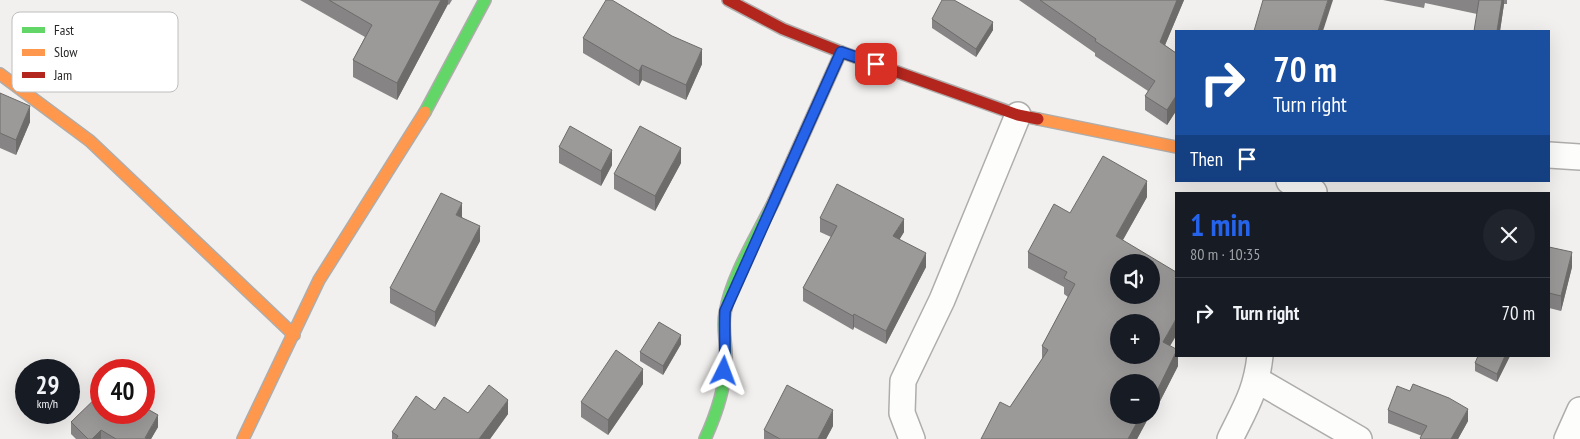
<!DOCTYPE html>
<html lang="en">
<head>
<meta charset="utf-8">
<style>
  :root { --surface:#171b24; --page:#20242c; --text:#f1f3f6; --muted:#9ea1a6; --line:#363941; --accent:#2563eb }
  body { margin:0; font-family:"PT Sans Narrow",sans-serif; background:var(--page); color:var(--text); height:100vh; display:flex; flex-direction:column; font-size:19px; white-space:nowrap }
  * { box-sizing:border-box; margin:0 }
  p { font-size:16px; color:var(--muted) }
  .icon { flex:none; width:28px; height:28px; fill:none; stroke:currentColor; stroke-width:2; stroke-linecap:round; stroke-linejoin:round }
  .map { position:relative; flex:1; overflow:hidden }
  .side { position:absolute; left:1175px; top:192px; width:375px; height:165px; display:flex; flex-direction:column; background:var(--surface); border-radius:0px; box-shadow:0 5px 20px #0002 }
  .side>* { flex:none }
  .guide { position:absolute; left:1175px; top:30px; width:375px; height:152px; border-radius:0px; box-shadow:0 5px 20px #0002; background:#1a4fa0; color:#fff; overflow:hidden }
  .buttons { position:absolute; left:1110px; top:254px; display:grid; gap:10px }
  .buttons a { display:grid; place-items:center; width:50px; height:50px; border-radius:50%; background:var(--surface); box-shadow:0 5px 20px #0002; font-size:25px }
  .speed { position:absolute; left:15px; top:359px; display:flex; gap:10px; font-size:25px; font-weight:700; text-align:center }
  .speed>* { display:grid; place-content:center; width:65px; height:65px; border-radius:50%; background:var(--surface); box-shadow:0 5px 20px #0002; line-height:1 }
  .speed small { font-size:12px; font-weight:400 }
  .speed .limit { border:8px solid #d22; background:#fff; color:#111 }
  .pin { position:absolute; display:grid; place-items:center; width:42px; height:42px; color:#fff; margin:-21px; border-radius:10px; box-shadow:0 2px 8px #0006 }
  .me { position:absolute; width:55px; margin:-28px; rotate:3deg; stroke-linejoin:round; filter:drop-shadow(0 0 4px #0008) }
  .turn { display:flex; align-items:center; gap:18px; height:105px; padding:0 15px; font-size:22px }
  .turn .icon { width:65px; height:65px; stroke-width:2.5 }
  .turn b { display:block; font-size:35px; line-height:42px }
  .then { display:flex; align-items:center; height:48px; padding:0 15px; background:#0003; gap:10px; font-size:19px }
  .round { display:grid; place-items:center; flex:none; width:52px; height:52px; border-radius:26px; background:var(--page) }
  .overview { display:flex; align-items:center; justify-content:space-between; height:85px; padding:0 15px }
  h1 { font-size:30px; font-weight:600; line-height:38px; color:var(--accent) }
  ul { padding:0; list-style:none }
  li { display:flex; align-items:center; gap:15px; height:70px; padding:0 15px; border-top:1px solid var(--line) }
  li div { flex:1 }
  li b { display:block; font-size:19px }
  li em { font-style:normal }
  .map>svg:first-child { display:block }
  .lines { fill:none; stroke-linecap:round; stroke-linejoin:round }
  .street-casing { stroke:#aeadab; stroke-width:28 }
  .fast-casing { stroke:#aeadab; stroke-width:14 }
  .slow-casing { stroke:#aeadab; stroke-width:14 }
  .jam-casing { stroke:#aeadab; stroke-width:14 }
  .street { stroke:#fdfdfc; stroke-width:25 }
  .fast { stroke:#63d668; stroke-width:11 }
  .slow { stroke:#ff974d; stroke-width:11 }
  .jam { stroke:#b3261e; stroke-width:11 }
  .wall { fill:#868484 }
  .shaded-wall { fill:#6d6c6b }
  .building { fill:#9c9a99; stroke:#6d6c6b; fill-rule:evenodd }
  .route-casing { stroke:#184099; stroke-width:12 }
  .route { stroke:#2563eb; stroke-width:9 }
  .key { fill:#fff; stroke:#bfbebe; stroke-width:1 }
  .key-label { font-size:14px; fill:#292827 }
</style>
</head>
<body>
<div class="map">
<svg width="1580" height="439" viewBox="0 0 1580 439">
  <rect width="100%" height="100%" fill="#f2f0ee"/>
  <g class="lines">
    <defs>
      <g id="street">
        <path d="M1549,155L1580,157"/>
        <path d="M1289,181L1314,192"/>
        <path d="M1257,380L1359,439"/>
        <path d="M912,439L902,413L903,381L942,300L1018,115"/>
        <path d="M1230,439C1245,408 1256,392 1260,356"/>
        <path d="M1567,439L1580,410"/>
      </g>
      <g id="fast">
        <path d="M425,112L485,0"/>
        <path d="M705,439C716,415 725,389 726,362C727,346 722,329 725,313C732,274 757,236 774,201"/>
      </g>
      <g id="slow">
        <path d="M0,74L90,141L294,335"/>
        <path d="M1038,119L1176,147"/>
        <path d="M243,439L319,280L425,112"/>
      </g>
      <g id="jam">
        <path d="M728,0L783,29L841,52L1018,115L1038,119"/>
        <path d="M774,201L841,52"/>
      </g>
    </defs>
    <use href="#street" class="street-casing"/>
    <use href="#fast" class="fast-casing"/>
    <use href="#slow" class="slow-casing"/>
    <use href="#jam" class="jam-casing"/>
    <use href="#street" class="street"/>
    <use href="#fast" class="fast"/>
    <use href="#slow" class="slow"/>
    <use href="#jam" class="jam"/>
  </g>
  <g class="wall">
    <path d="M300,0H452L449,5L448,4L397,100L353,77V60L365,37Z"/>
    <path d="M1019,0H1184L1165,45L1176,53V111L1167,125L1145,110V96L1148,91L1095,56V53Z"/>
    <path d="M1383,0H1507V4H1504L1500,31H1474L1477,14L1425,3L1424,8Z"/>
    <path d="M932,19L993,30L976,57L932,28Z"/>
    <path d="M583,38L702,64L686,100L642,80L639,86L583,53Z"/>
    <path d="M0,93L30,122L16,155L0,148Z"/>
    <path d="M559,147L612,165L601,186L559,163Z"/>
    <path d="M681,163L655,211L614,189V174Z"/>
    <path d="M1147,197L1123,240L1170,346L1178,356V366L1153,415L1151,414V382H1119L1150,415L1137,439H981L1010,407L1042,359V346L1068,297L1064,294V287L1028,268V252L1070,213Z"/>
    <path d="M462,217L480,241L435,327L390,303V288Z"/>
    <path d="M820,218L904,232L899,240L926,267L886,344L854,327L853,330L803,301V288L831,237L820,232Z"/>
    <path d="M1549,247L1572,267L1561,311L1549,308Z"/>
    <path d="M681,344L663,375L640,361V352Z"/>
    <path d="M1510,356L1497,382L1475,371V363Z"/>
    <path d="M643,384L608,435L581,417V402Z"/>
    <path d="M435,410L468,413L508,414L490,439H392V432Z"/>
    <path d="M1388,410L1468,421L1458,439H1420L1422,436L1388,423Z"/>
    <path d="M128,421L158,427L151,439H76L71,434V422Z"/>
    <path d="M833,426L826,439H764V430Z"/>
  </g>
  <g class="shaded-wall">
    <path d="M441,0H448V4L397,100V83Z"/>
    <path d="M1177,0H1184L1160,57V42Z"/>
    <path d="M1328,0H1333L1323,31H1318Z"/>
    <path d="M1502,0H1504V4L1500,31H1497Z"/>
    <path d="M993,22V30L976,57V49Z"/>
    <path d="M702,49V64L686,100V85Z"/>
    <path d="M642,65V80L639,86V71Z"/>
    <path d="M1176,96V111L1167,125V110Z"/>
    <path d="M30,106V122L16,155V140Z"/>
    <path d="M681,148V163L655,211V196Z"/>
    <path d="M612,150V165L601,186V171Z"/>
    <path d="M1147,181V197L1116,252V236Z"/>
    <path d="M462,203V218L456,215Z"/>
    <path d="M904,219V232L893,250V236Z"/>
    <path d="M480,226V241L435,327V312Z"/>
    <path d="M1572,252V267L1561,311V296Z"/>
    <path d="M926,253V267L886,344V331Z"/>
    <path d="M854,314V327L853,330V316Z"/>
    <path d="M1176,319V336L1163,358V342Z"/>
    <path d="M681,335V344L663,375V366Z"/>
    <path d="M1176,352V356H1178V366L1153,415V399Z"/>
    <path d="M1505,356H1510L1497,382V374Z"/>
    <path d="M643,369V384L608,435V420Z"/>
    <path d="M508,400V414L490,439H479Z"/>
    <path d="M1468,409V421L1458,439H1451Z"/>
    <path d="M833,410V426L826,439H818Z"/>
    <path d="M158,415V427L151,439H145Z"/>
    <path d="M1141,415H1150L1137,439H1128Z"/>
    <path d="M101,430V439H92Z"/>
  </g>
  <g class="building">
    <path d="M329,0H441L397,83L353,60L372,25Z"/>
    <path d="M606,0H612L672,36L702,49L686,85L642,65L639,71L583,38Z"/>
    <path d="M942,0H954L993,22L976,49L932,19Z"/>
    <path d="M1040,0H1177L1160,42L1176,53V96L1167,110L1145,96L1155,81L1095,41L1096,39Z"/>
    <path d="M1263,0H1328L1318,31H1254Z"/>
    <path d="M1479,0H1502L1497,31H1474Z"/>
    <path d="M0,93L30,106L16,140L0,133Z"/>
    <path d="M570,126L612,150L601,171L559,147Z"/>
    <path d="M640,126L681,148L655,196L614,174Z"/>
    <path d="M1103,156L1147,181L1116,236L1176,272V319L1163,342L1176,349V352L1153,399L1151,398V382H1119V415H1141L1128,439H981L1000,402L1010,407L1048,350L1042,346L1075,284L1064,278L1067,272L1028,252L1054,204L1070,213ZM1119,262H1151V295H1119ZM1119,322H1151V355H1119Z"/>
    <path d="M837,184L904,219L893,236L926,253L886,331L854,314L853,316L803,288L837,226L820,218Z"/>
    <path d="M441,193L462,203L456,215L480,226L435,312L390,288Z"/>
    <path d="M1549,247L1572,252L1561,296L1549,293Z"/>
    <path d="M659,322L681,335L663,366L640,352Z"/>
    <path d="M616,350L643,369L608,420L581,402Z"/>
    <path d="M1478,356H1505L1497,374L1475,363Z"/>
    <path d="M1413,384L1449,398L1468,409L1451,439H1421L1420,438L1427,426L1388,410L1397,386L1410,391Z"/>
    <path d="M489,385L508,400L479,439H396L398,436L392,432L416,396L435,410L444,397L468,413Z"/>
    <path d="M787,385L833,410L818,439H780L764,430Z"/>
    <path d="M101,393V412H120L128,421L133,412H144V407L158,415L145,438L147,439H116L101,430L92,439H88L71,422Z"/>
  </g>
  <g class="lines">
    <defs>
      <path id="route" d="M724,371C726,351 724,331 725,311L841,52L876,64"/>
    </defs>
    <use href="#route" class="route-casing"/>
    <use href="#route" class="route"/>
  </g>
  <rect x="12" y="12" width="166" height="80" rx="8" class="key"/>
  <rect x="22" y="27" width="23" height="6" fill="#63d668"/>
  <rect x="22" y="49" width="23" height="7" fill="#ff974d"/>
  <rect x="22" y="72" width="23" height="6" fill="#b3261e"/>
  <g class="key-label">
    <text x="54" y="35">Fast</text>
    <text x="54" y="57">Slow</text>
    <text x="54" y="80">Jam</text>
  </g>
</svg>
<div class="buttons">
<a><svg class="icon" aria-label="sound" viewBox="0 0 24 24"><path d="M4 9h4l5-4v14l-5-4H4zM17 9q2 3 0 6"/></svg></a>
<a>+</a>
<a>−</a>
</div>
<div class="speed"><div>29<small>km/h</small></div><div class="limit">40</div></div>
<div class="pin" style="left:876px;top:64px;background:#d93025"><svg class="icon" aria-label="arrive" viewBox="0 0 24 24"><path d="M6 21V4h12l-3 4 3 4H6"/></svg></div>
<svg class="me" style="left:724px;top:371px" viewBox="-20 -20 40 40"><path d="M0-17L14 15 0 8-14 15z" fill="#2563eb" stroke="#fff" stroke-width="4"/></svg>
<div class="guide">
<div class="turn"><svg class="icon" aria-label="right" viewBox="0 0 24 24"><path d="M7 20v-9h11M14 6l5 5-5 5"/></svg><div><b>70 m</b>Turn right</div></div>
<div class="then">Then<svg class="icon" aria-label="arrive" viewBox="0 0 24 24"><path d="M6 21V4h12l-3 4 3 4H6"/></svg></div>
</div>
<section class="side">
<div class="overview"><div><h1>1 min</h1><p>80 m · 10:35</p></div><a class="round"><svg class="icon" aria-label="close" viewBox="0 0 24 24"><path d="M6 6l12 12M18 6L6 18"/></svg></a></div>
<ul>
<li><svg class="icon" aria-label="right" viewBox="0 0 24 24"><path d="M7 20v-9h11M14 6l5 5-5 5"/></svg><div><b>Turn right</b></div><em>70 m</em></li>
</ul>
</section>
</div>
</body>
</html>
